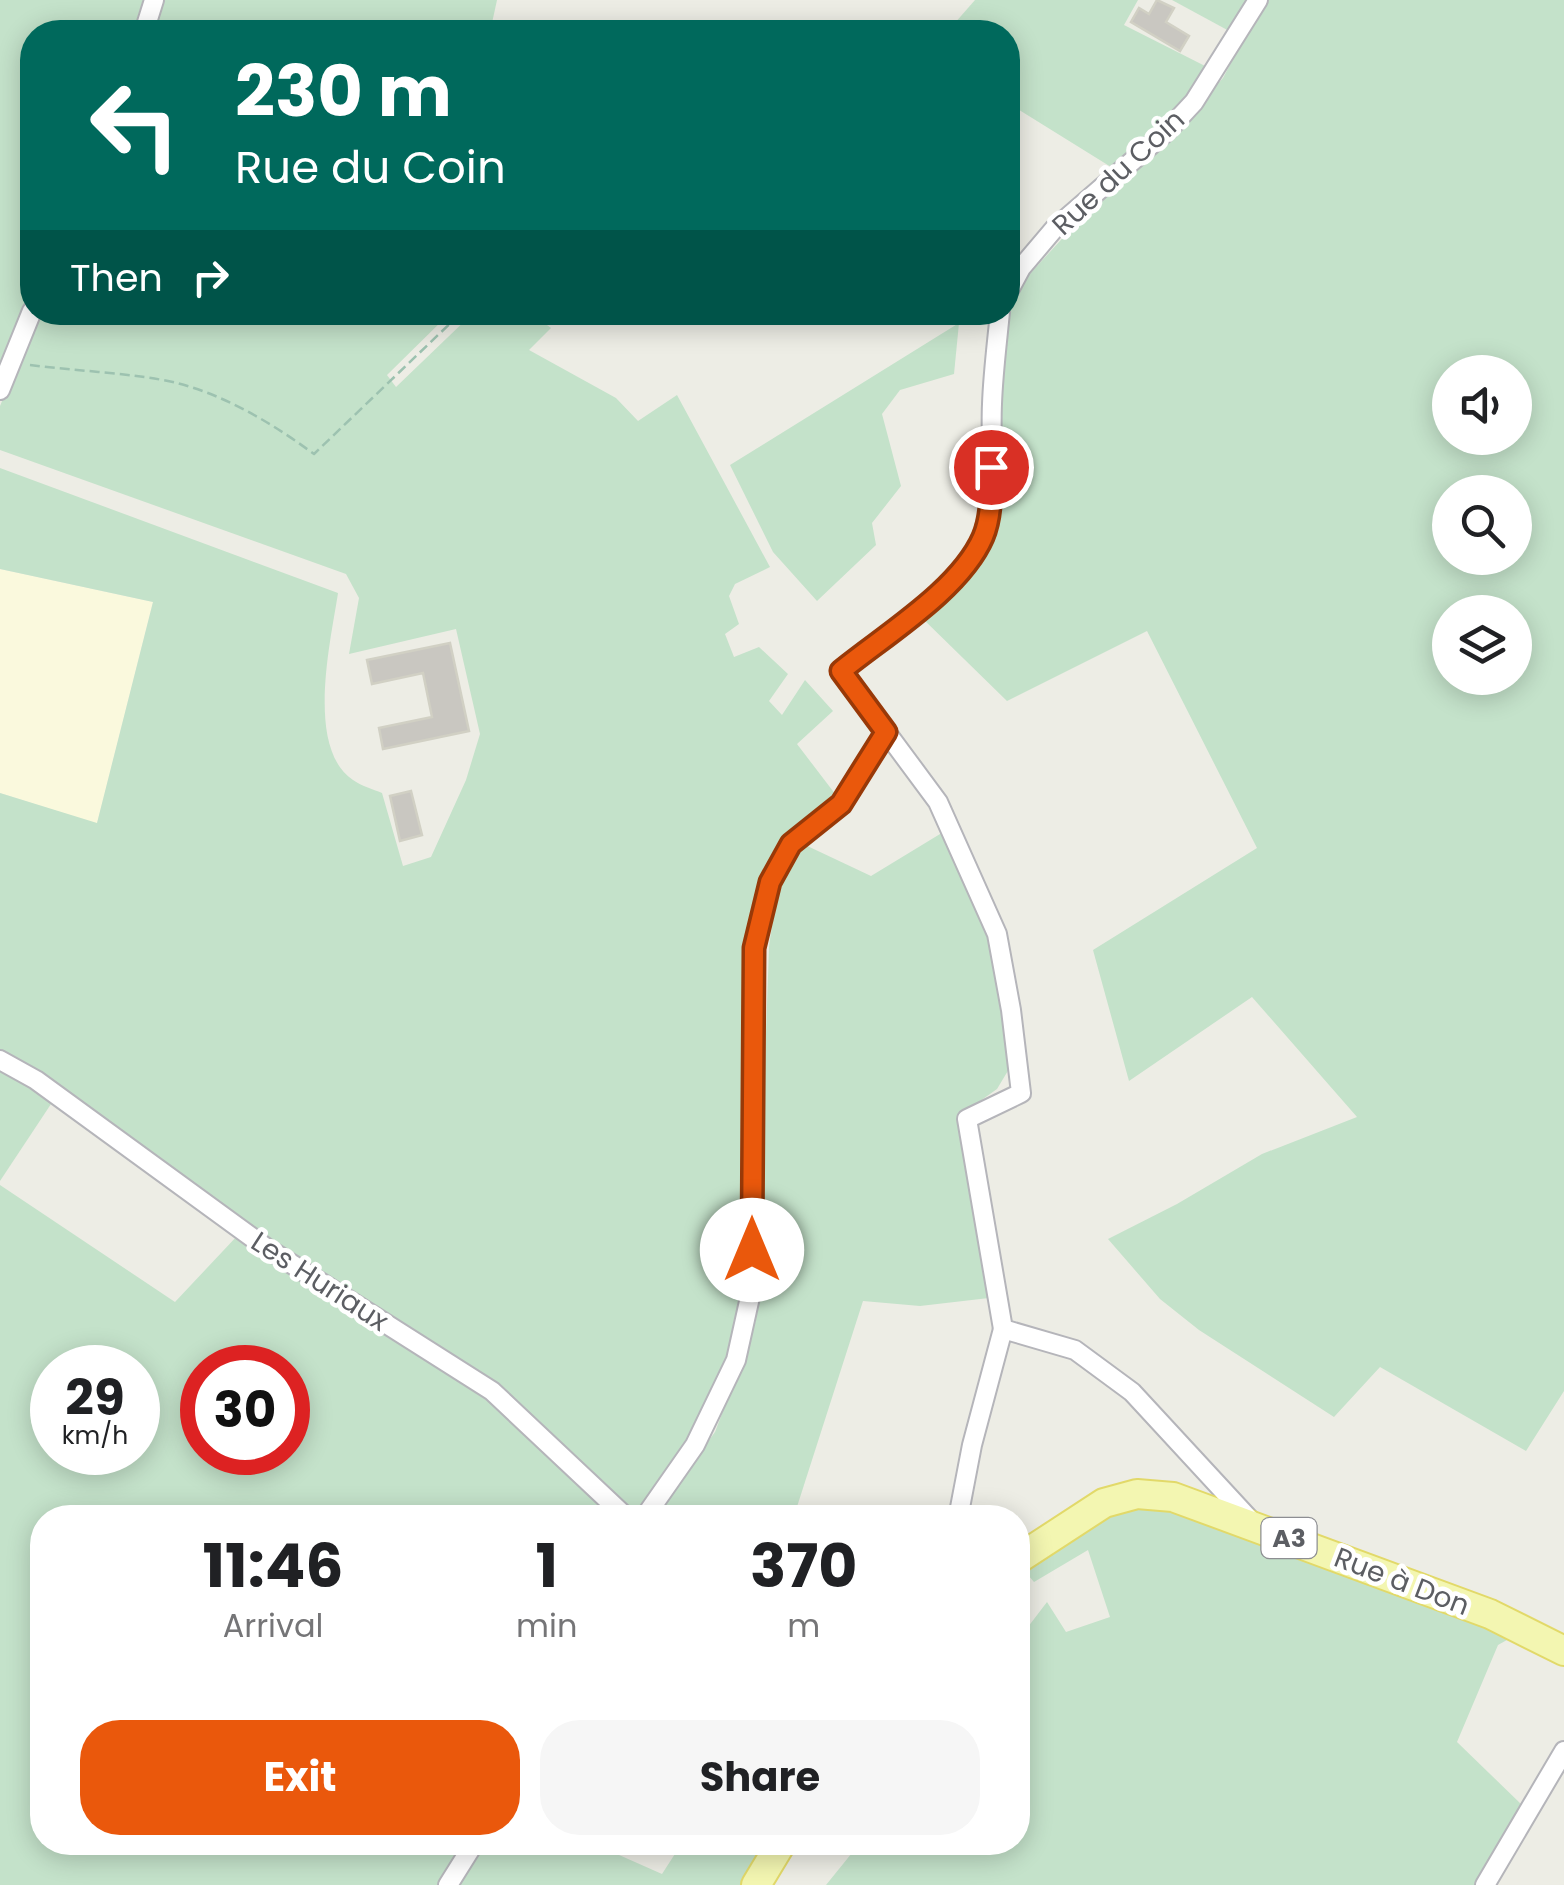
<!DOCTYPE html>
<html lang="en">
<head>
<meta charset="utf-8">
<style>
  :root { --surface:#fff; --page:#f6f6f6; --text:#202124; --muted:#757577; --accent:#ea580c }
  body { margin:0; font-family:Poppins,sans-serif; background:var(--page); color:var(--text); height:100vh; display:flex; flex-direction:column; font-size:38px; white-space:nowrap }
  * { box-sizing:border-box; margin:0 }
  p { font-size:32px; color:var(--muted) }
  .icon { flex:none; width:55px; height:55px; fill:none; stroke:currentColor; stroke-width:2; stroke-linecap:round; stroke-linejoin:round }
  .map { position:relative; flex:1; overflow:hidden }
  .panel { position:absolute; left:30px; top:1505px; width:1000px; height:350px; display:flex; flex-direction:column; background:var(--surface); border-radius:40px; box-shadow:0 5px 25px #0003 }
  .panel>* { flex:none }
  .guide { position:absolute; left:20px; top:20px; width:1000px; height:305px; border-radius:40px; box-shadow:0 5px 25px #0003; background:#00695c; color:#fff; overflow:hidden }
  .fabs { position:absolute; left:1432px; top:355px; display:grid; gap:20px }
  .fabs a { display:grid; place-items:center; width:100px; height:100px; border-radius:50%; background:var(--surface); box-shadow:0 5px 25px #0003; font-size:50px }
  .speed { position:absolute; left:30px; top:1345px; display:flex; gap:20px; font-size:50px; font-weight:700; text-align:center }
  .speed>* { display:grid; place-content:center; width:130px; height:130px; border-radius:50%; background:var(--surface); box-shadow:0 5px 25px #0003; line-height:1 }
  .speed small { font-size:25px; font-weight:400 }
  .speed .limit { border:15px solid #d22; background:#fff; color:#111 }
  .pin { position:absolute; display:grid; place-items:center; width:85px; height:85px; color:#fff; margin:-42px; border:5px solid #fff; border-radius:50%; box-shadow:0 2px 10px #0007 }
  .me { position:absolute; width:110px; margin:-55px; rotate:0deg; stroke-linejoin:round; filter:drop-shadow(0 0 8px #0008) }
  .turn { display:flex; align-items:center; gap:35px; height:210px; padding:0 50px; font-size:45px }
  .turn .icon { width:130px; height:130px; stroke-width:2.5 }
  .turn b { display:block; font-size:70px; line-height:85px }
  .then { display:flex; align-items:center; height:95px; padding:0 50px; background:#0003; gap:20px; font-size:38px }
  .eta { display:flex; justify-content:space-evenly; align-items:center; height:170px; text-align:center }
  .eta b { font-size:60px; font-weight:700; line-height:70px }
  .primary-button { display:flex; gap:20px; margin-top:auto; padding:20px 50px }
  .primary-button a { flex:1; height:115px; border-radius:40px; background:var(--accent); color:#fff; font-size:40px; font-weight:700; line-height:115px; text-align:center }
  .primary-button a+a { background:var(--page); color:var(--text) }
  .map>svg:first-child { display:block }
  .commercial { fill:#faf9dd }
  .green { fill:#c4e2ca; fill-rule:evenodd }
  .building { fill:#c9c7c1; stroke:#d1d0c4; stroke-width:2.5 }
  .lines { fill:none; stroke-linecap:round; stroke-linejoin:round }
  .minor-casing { stroke:#b5b5ba; stroke-width:22 }
  .primary-casing { stroke:#e2d969; stroke-width:32 }
  .path { stroke:#9dc2b0; stroke-width:2.5; stroke-dasharray:10 5; stroke-linecap:butt }
  .minor { stroke:#fff; stroke-width:18 }
  .primary { stroke:#f3f6b1; stroke-width:28 }
  .route-casing { stroke:#983908; stroke-width:25 }
  .route { stroke:#ea580c; stroke-width:18 }
  .labels { text-anchor:middle; stroke-width:9; stroke-linejoin:round; paint-order:stroke }
  .shield { fill:#fff; stroke:#8d8e92; stroke-width:2.5 }
  .shield-label { font-size:25px; font-weight:bold; fill:#5c5e63 }
  .street-label { font-size:28px; fill:#5c5e63; stroke:#fff }
</style>
</head>
<body>
<div class="map">
<svg width="1564" height="1885" viewBox="0 0 1564 1885">
  <rect width="100%" height="100%" fill="#edede5"/>
  <path class="commercial" d="M0,569L153,602L97,824L0,793Z"/>
  <g class="green">
    <path d="M0,0H143L133,32H32V294L0,367Z"/>
    <path d="M161,0H497L490,32H151Z"/>
    <path d="M975,0H1138L1124,25L1209,68L1164,122L1111,167L1008,103V32H947Z"/>
    <path d="M1172,0H1250L1231,32Z"/>
    <path d="M1264,0H1564V1391L1526,1451L1380,1367L1334,1417L1199,1330L1160,1299L1108,1239L1177,1204L1262,1154L1357,1117L1252,997L1129,1081L1093,950L1257,848L1147,631L1007,701L920,616L978,565L992,542L1002,370L1011,303L1026,278L1104,193L1186,119L1223,78ZM1450,372H1515V438H1450ZM1450,492H1515V558H1450ZM1450,612H1515V678H1450Z"/>
    <path d="M38,313H450L387,375L396,387L473,313H531L551,328L529,350L616,398L638,421L677,395L770,567L735,584L729,596L739,624L725,634L734,657L759,647L788,674L769,701L782,715L805,680L833,711L797,744L839,799L764,879L744,1294L728,1361L690,1441L632,1516L494,1386L271,1243L0,1053V793L97,823L153,602L0,569V468L338,593C331,640 305,748 353,780C361,786 373,789 382,793L403,866L431,857L466,780L480,734L456,629L349,654L359,598L346,574L0,450V406Z"/>
    <path d="M959,323L954,374L900,390L882,414L901,486L872,523L876,545L817,601L773,552L730,465Z"/>
    <path d="M945,831L990,941L1004,1006L1009,1069L997,1089L959,1116L989,1298L920,1306L863,1301L795,1513L790,1517H766L736,1508L729,1517L652,1518L715,1432L739,1369L757,1296L769,947C774,910 781,875 801,843L871,876Z"/>
    <path d="M0,1070L53,1101L0,1181Z"/>
    <path d="M0,1185L175,1302L238,1235L469,1384L615,1517L42,1518V1842L465,1843L439,1885H0ZM52,1368H138V1452H52ZM202,1368H288V1452H202Z"/>
    <path d="M1123,1506L1167,1508L1296,1557L1470,1615L1514,1636L1498,1645L1457,1742L1521,1804L1477,1885H826L860,1843L1018,1842V1640L1047,1602L1066,1632L1110,1617L1088,1550L1034,1582L1021,1567Z"/>
    <path d="M480,1843H592L662,1874L682,1843H772L747,1885H456Z"/>
  </g>
  <g class="building">
    <path d="M1157,0L1174,8L1166,22L1189,36L1180,51L1131,22L1139,8L1149,14Z"/>
    <path d="M450,643L469,731L383,749L379,728L432,717L423,673L372,684L367,660Z"/>
    <path d="M411,791L422,835L400,841L390,796Z"/>
  </g>
  <g class="lines">
    <defs>
      <g id="minor">
        <path d="M144,32L154,0"/>
        <path d="M1008,292L1021,268L1054,229L1167,131L1194,102L1258,0"/>
        <path d="M1000,312C997,343 993,374 992,404C990,446 997,493 983,534C965,587 884,636 841,671L938,802L997,934L1011,1010L1021,1093L967,1119L1003,1329L1075,1350L1132,1392L1254,1524"/>
        <path d="M0,390L32,311"/>
        <path d="M0,1060L36,1080L265,1247L492,1391L627,1518"/>
        <path d="M644,1518L695,1445L736,1360L752,1288L754,948L770,882L791,844L841,804L886,732"/>
        <path d="M958,1518L972,1445L1003,1329"/>
        <path d="M448,1885L475,1842"/>
        <path d="M1485,1885L1564,1751"/>
      </g>
      <g id="primary">
        <path d="M1018,1559L1104,1503L1137,1494L1173,1497L1490,1614L1564,1651"/>
        <path d="M756,1885L782,1842"/>
      </g>
    </defs>
    <use href="#minor" class="minor-casing"/>
    <use href="#primary" class="primary-casing"/>
    <path class="path" d="M30,365C75,371 135,373 177,383C227,396 273,424 314,454L462,312"/>
    <use href="#minor" class="minor"/>
    <use href="#primary" class="primary"/>
  </g>
  <g class="lines">
    <defs>
      <path id="route" d="M752,1250L754,948L770,882L791,844L841,804L886,732L841,671C885,635 960,590 983,537C992,516 991,489 991,467"/>
    </defs>
    <use href="#route" class="route-casing"/>
    <use href="#route" class="route"/>
  </g>
  <g class="labels">
    <rect class="shield" x="1261.5" y="1518" width="55" height="40" rx="8"/>
    <g class="shield-label">
      <text x="1289" y="1547">A3</text>
    </g>
    <g class="street-label">
      <text transform="translate(1118 172) rotate(-43)" y="10">Rue du Coin</text>
      <text transform="translate(320 1281) rotate(33)" y="10">Les Huriaux</text>
      <text transform="translate(1402 1581) rotate(21)" y="10">Rue à Don</text>
    </g>
  </g>
</svg>
<div class="fabs">
<a><svg class="icon" aria-label="sound" viewBox="0 0 24 24"><path d="M4 9h4l5-4v14l-5-4H4zM17 9q2 3 0 6"/></svg></a>
<a><svg class="icon" aria-label="search" viewBox="0 0 24 24"><circle cx="10" cy="10" r="6"/><path d="M15 15l6 6"/></svg></a>
<a><svg class="icon" aria-label="layers" viewBox="0 0 24 24"><path d="M12 4l9 5-9 5-9-5zM3 14l9 5 9-5"/></svg></a>
</div>
<div class="speed"><div>29<small>km/h</small></div><div class="limit">30</div></div>
<div class="pin" style="left:991px;top:467px;background:#d93025"><svg class="icon" aria-label="arrive" viewBox="0 0 24 24"><path d="M6 21V4h12l-3 4 3 4H6"/></svg></div>
<svg class="me" style="left:752px;top:1250px" viewBox="-20 -20 40 40"><circle r="19" fill="#fff"/><path d="M0-13L10 11 0 6-10 11z" fill="#ea580c"/></svg>
<div class="guide">
<div class="turn"><svg class="icon" aria-label="left" viewBox="0 0 24 24"><path d="M17 20v-9H6M10 6l-5 5 5 5"/></svg><div><b>230 m</b>Rue du Coin</div></div>
<div class="then">Then<svg class="icon" aria-label="right" viewBox="0 0 24 24"><path d="M7 20v-9h11M14 6l5 5-5 5"/></svg></div>
</div>
<section class="panel">
<div class="eta">
<div><b>11:46</b><p>Arrival</p></div>
<div><b>1</b><p>min</p></div>
<div><b>370</b><p>m</p></div>
</div>
<div class="primary-button"><a>Exit</a><a>Share</a></div>
</section>
</div>
</body>
</html>
